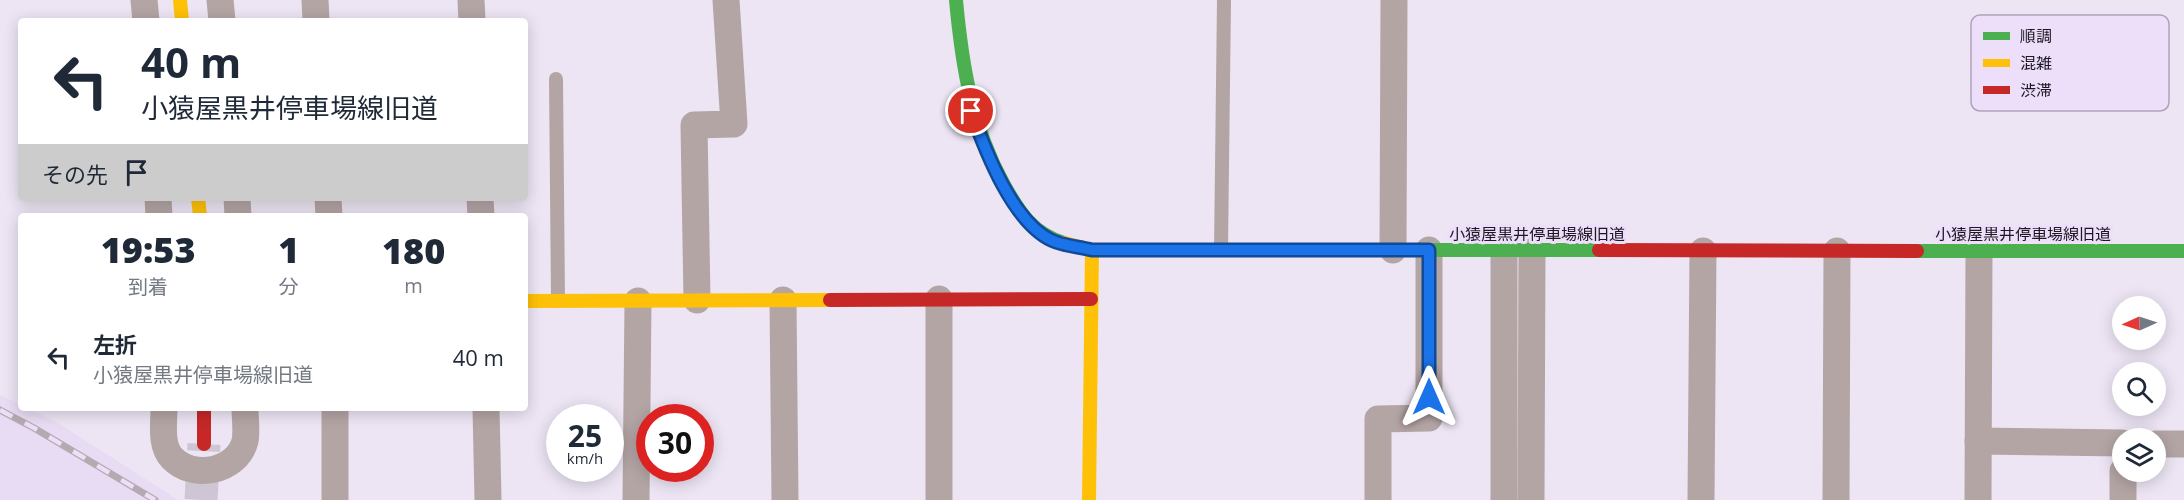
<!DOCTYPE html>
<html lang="ja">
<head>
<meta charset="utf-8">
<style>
  :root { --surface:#fff; --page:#f6f6f7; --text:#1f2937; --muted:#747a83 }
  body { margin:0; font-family:"Open Sans","Noto Sans JP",sans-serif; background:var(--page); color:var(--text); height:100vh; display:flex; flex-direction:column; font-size:22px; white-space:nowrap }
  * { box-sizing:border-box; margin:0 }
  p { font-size:20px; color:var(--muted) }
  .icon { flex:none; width:33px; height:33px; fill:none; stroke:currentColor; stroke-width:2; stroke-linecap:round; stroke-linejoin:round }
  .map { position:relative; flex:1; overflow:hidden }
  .side { position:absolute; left:18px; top:213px; width:510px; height:198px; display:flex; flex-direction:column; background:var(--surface); border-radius:6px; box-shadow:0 3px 15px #0003 }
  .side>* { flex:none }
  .top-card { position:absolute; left:18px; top:18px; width:510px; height:183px; border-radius:6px; box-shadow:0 3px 15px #0003; background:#fff; color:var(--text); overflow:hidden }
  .needle { width:39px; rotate:267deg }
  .tools { position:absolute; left:2112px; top:296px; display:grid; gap:12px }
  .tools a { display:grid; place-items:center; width:54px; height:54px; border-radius:50%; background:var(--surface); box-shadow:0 3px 15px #0003; font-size:30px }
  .speed { position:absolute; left:546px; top:404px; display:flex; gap:12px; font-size:30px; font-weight:700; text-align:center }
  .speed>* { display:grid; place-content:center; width:78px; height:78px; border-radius:50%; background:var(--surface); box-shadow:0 3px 15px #0003; line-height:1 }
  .speed small { font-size:15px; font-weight:400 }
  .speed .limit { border:9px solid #d22; background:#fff; color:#111 }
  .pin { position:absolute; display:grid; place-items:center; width:51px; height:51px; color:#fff; margin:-26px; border:3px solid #fff; border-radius:50%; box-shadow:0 2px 6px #0007 }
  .me { position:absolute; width:66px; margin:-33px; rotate:0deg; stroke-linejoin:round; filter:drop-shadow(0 0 4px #0008) }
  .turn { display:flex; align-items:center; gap:21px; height:126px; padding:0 24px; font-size:27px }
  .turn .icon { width:78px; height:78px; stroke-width:2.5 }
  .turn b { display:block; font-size:42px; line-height:51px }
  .then { display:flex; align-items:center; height:57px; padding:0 24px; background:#0003; gap:12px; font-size:22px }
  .eta { display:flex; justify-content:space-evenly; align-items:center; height:102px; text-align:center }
  .eta b { font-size:36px; font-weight:800; line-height:42px }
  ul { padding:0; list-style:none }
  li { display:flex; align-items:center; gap:18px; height:84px; padding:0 24px }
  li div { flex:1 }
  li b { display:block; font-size:22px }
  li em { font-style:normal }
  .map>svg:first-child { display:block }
  .built { fill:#e8dbf4 }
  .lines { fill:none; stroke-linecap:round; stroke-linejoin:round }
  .secondary-tunnel { stroke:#cec6d4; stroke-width:33; stroke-dasharray:33 16; stroke-linecap:butt }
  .lane { stroke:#b4a5a5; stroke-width:14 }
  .street { stroke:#b4a5a5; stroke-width:27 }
  .fast { stroke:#4caf50; stroke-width:14 }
  .slow { stroke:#ffc107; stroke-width:14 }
  .jam { stroke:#c62828; stroke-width:14 }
  .rail-casing { stroke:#b5aab0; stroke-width:7 }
  .rail { stroke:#eddffa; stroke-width:4.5; stroke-dasharray:14; stroke-linecap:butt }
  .route-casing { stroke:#114b97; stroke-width:15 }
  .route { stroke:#1a73e8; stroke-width:10 }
  .labels { text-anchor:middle; stroke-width:6; stroke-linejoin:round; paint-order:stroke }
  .street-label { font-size:16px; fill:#1c1721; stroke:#eddffa }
  .key { fill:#eddffa; stroke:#aea3b9; stroke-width:1.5 }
  .key-label { font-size:16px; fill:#1c1721 }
</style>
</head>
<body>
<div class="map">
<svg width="2184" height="500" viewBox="0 0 2184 500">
  <rect width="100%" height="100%" fill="#ede5f4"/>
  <path class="built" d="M0,395L21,405V408H27L58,423L178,500H0Z"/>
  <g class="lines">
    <path class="secondary-tunnel" d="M201,500L204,444"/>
    <g class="lane">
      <path d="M556,79L558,301"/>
      <path d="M1221,250L1224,0"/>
    </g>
    <g class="street">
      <path d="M144,0L146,21"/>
      <path d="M220,0L222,21"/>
      <path d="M315,0L316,21"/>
      <path d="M471,0L472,21"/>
      <path d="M158,198L159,216"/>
      <path d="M237,198L238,216"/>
      <path d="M328,198L329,216"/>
      <path d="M480,198L481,216"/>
      <path d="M1393,250L1394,0"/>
      <path d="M1504,250V500"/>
      <path d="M939,299V500"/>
      <path d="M697,300L694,125L734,124L726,0"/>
      <path d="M783,300L785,500"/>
      <path d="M164,408C164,424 160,445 172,458C193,480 237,472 245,441C247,432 245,418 245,408"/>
      <path d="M335,408V500"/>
      <path d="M486,408L488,500"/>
      <path d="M1978,441L2122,443"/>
      <path d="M2156,444H2184"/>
      <path d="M636,500L638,301"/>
      <path d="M1378,500V419L1429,418V250"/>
      <path d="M1531,500L1532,251"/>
      <path d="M1701,500L1703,251"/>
      <path d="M1836,500L1837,251"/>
      <path d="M1978,500L1979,251"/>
      <path d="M2123,500V471"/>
    </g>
    <g class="fast">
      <path d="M956,0C962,66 972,127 1004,185C1019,212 1033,234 1064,243"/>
      <path d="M1302,250H1599"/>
      <path d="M1917,251H2184"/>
    </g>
    <g class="slow">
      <path d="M180,0L182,21"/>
      <path d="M198,198L200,216"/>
      <path d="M1064,243L1092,250H1302"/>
      <path d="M525,301L830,300"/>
      <path d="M1089,500L1092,250"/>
    </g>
    <g class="jam">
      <path d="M1599,250L1917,251"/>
      <path d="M830,300L1091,299"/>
      <path d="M204,408V444"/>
    </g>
    <defs>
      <path id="rail" d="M0,410L34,428L155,500"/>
    </defs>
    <use href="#rail" class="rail-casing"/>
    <use href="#rail" class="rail"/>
  </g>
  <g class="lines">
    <defs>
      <path id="route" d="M971,111C985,150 1014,227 1056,242C1067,246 1080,247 1092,250H1429V397"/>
    </defs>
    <use href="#route" class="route-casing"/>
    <use href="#route" class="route"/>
  </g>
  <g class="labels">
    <g class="street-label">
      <text x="1537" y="240">小猿屋黒井停車場線旧道</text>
      <text x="2023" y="240">小猿屋黒井停車場線旧道</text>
    </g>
  </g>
  <rect x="1971" y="15" width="198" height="96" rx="9" class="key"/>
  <rect x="1983" y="32" width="27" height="8" fill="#4caf50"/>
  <rect x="1983" y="59" width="27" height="8" fill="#ffc107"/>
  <rect x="1983" y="86" width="27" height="8" fill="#c62828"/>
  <g class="key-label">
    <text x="2020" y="42">順調</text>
    <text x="2020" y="69">混雑</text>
    <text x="2020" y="96">渋滞</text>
  </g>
</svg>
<div class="tools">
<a><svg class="needle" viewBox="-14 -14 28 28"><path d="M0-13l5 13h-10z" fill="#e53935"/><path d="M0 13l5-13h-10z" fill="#747a83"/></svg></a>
<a><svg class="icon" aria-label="search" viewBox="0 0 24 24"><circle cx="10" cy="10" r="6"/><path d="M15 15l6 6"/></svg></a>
<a><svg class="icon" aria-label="layers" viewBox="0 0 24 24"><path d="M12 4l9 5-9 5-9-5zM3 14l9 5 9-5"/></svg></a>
</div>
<div class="speed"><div>25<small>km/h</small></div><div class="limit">30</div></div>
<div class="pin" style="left:971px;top:111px;background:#d93025"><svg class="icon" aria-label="arrive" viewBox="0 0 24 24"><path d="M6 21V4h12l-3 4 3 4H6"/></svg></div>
<svg class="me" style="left:1429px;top:397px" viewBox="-20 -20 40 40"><path d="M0-17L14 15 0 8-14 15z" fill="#1a73e8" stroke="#fff" stroke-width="4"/></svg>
<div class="top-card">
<div class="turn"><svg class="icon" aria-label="left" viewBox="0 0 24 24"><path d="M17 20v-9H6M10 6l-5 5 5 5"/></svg><div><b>40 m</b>小猿屋黒井停車場線旧道</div></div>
<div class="then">その先<svg class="icon" aria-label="arrive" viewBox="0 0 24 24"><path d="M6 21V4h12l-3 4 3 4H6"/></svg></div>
</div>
<section class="side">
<div class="eta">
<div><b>19:53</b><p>到着</p></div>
<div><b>1</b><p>分</p></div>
<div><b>180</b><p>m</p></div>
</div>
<ul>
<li><svg class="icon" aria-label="left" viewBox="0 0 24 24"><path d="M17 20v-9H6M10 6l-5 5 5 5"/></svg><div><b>左折</b><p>小猿屋黒井停車場線旧道</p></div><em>40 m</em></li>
</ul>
</section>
</div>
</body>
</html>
